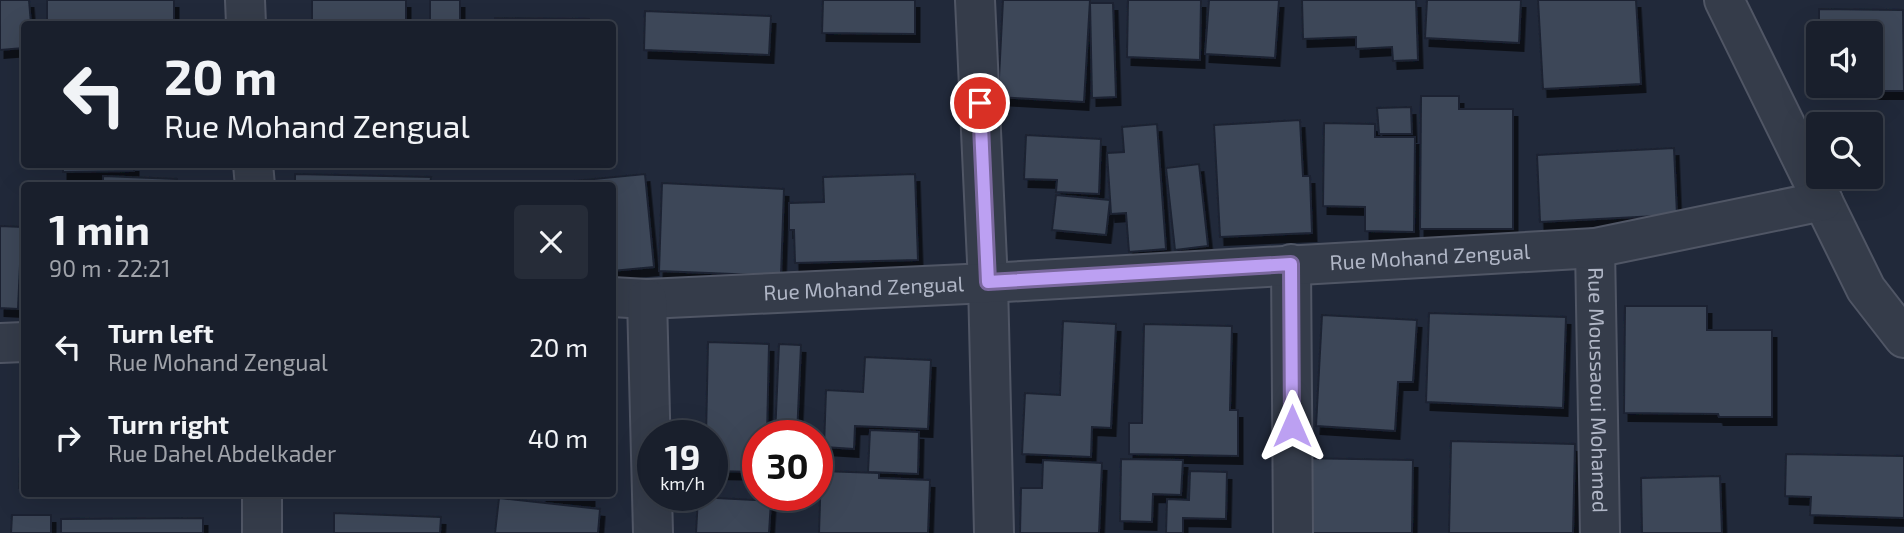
<!DOCTYPE html>
<html lang="en">
<head>
<meta charset="utf-8">
<style>
  :root { --surface:#191f2c; --page:#262c38; --text:#f1f3f6; --muted:#9fa2a9; --line:#373d48 }
  body { margin:0; font-family:"Exo 2",sans-serif; background:var(--page); color:var(--text); height:100vh; display:flex; flex-direction:column; font-size:26px; white-space:nowrap }
  * { box-sizing:border-box; margin:0 }
  p { font-size:23px; color:var(--muted) }
  .icon { flex:none; width:38px; height:38px; fill:none; stroke:currentColor; stroke-width:2; stroke-linecap:round; stroke-linejoin:round }
  .map { position:relative; flex:1; overflow:hidden }
  .sheet { position:absolute; left:21px; top:182px; width:595px; height:315px; display:flex; flex-direction:column; background:var(--surface); border-radius:7px; box-shadow:0 7px 28px #0002,0 0 0 2px var(--line) }
  .sheet>* { flex:none }
  .guide { position:absolute; left:21px; top:21px; width:595px; height:147px; border-radius:7px; box-shadow:0 7px 28px #0002,0 0 0 2px var(--line); background:#191f2c; color:var(--text); overflow:hidden }
  .controls { position:absolute; left:1806px; top:21px; display:grid; gap:14px }
  .controls a { display:grid; place-items:center; width:77px; height:77px; border-radius:7px; background:var(--surface); box-shadow:0 7px 28px #0002,0 0 0 2px var(--line); font-size:35px }
  .speed { position:absolute; left:637px; top:420px; display:flex; gap:14px; font-size:35px; font-weight:700; text-align:center }
  .speed>* { display:grid; place-content:center; width:91px; height:91px; border-radius:50%; background:var(--surface); box-shadow:0 7px 28px #0002,0 0 0 2px var(--line); line-height:1 }
  .speed small { font-size:18px; font-weight:400 }
  .speed .limit { border:10px solid #d22; background:#fff; color:#111 }
  .pin { position:absolute; display:grid; place-items:center; width:60px; height:60px; color:#fff; margin:-30px; border:4px solid #fff; border-radius:50%; box-shadow:0 2px 7px #0007 }
  .me { position:absolute; width:77px; margin:-38px; rotate:0deg; stroke-linejoin:round; filter:drop-shadow(0 0 5px #0008) }
  .turn { display:flex; align-items:center; gap:24px; height:147px; padding:0 28px; font-size:32px }
  .turn .icon { width:91px; height:91px; stroke-width:2.5 }
  .turn b { display:block; font-size:49px; line-height:60px }
  .round { display:grid; place-items:center; flex:none; width:74px; height:74px; border-radius:7px; background:var(--page) }
  .headline { display:flex; align-items:center; justify-content:space-between; height:119px; padding:0 28px }
  h1 { font-size:42px; font-weight:700; line-height:52px }
  ul { padding:0; list-style:none }
  li { display:flex; align-items:center; gap:21px; height:91px; padding:0 28px }
  li div { flex:1 }
  li b { display:block; font-size:26px }
  li em { font-style:normal }
  .map>svg:first-child { display:block }
  .building { fill:#3d4759; stroke:#1c2331; stroke-width:2; filter:url(#shadow) }
  .lines { fill:none; stroke-linecap:round; stroke-linejoin:round }
  .minor-casing { stroke:#505665; stroke-width:42 }
  .minor { stroke:#353c4a; stroke-width:38 }
  .route-casing { stroke:#7a689d; stroke-width:18 }
  .route { stroke:#bca0f2; stroke-width:12 }
  .labels { text-anchor:middle; stroke-width:7; stroke-linejoin:round; paint-order:stroke }
  .street-label { font-size:21px; fill:#b0b6c6; stroke:#1a212f }
</style>
</head>
<body>
<div class="map">
<svg width="1904" height="533" viewBox="0 0 1904 533">
  <defs>
    <filter id="shadow"><feDropShadow dx="4.5" dy="8" stdDeviation="0" flood-color="#0009"/></filter>
  </defs>
  <rect width="100%" height="100%" fill="#21293a"/>
  <g class="building">
    <path d="M0,0H29L31,24H24V48L0,50Z"/>
    <rect x="47" y="0" width="127" height="24"/>
    <rect x="312" y="0" width="94" height="24"/>
    <rect x="430" y="0" width="30" height="24"/>
    <path d="M823,0H915V34L822,33Z"/>
    <path d="M1003,0H1090L1084,102L998,97Z"/>
    <path d="M1128,0H1201L1200,60L1127,57Z"/>
    <path d="M1209,0H1279L1275,58L1205,54Z"/>
    <path d="M1302,0H1416L1418,60L1393,61L1392,47L1356,49V37L1303,39Z"/>
    <path d="M1427,0H1521L1519,43L1425,38Z"/>
    <path d="M1538,0H1636L1641,84L1543,89Z"/>
    <path d="M1090,3H1113L1116,97L1092,98Z"/>
    <path d="M1819,9L1903,10L1904,91H1856V86H1871V33H1819Z"/>
    <path d="M645,11L771,16L769,55L644,50Z"/>
    <path d="M495,18L589,19V24H495Z"/>
    <path d="M1421,96H1459V109H1513V229H1420Z"/>
    <path d="M1411,107L1412,134H1379L1377,108Z"/>
    <path d="M1300,120L1303,176H1310L1312,233L1220,237L1214,125Z"/>
    <path d="M1324,123L1375,124V137H1415L1414,232L1365,231V207L1323,206Z"/>
    <path d="M1157,124L1166,249L1129,252L1126,213L1111,214L1107,153L1124,152L1122,127Z"/>
    <path d="M1026,135L1101,139L1099,194L1056,192L1057,180L1024,179Z"/>
    <path d="M1674,148L1677,215L1540,222L1537,155Z"/>
    <path d="M63,164H134V171L63,172Z"/>
    <path d="M1199,164L1208,246L1175,250L1166,168Z"/>
    <path d="M295,174L431,177L430,186H295Z"/>
    <path d="M645,174L654,267L612,271V186H522Z"/>
    <path d="M915,174L918,260L795,263L794,230H789V203L824,202L823,177Z"/>
    <path d="M103,176L177,179V186H103Z"/>
    <path d="M662,183L784,189L781,276L659,271Z"/>
    <path d="M1056,195L1110,200L1106,235L1052,230Z"/>
    <path d="M0,226L24,227V265H20L18,309L0,308Z"/>
    <path d="M1625,306H1707V330H1772V417H1719L1718,414L1624,413Z"/>
    <path d="M1429,313L1566,317L1563,408L1426,402Z"/>
    <path d="M1322,315L1417,320L1413,382H1398L1395,431L1316,426Z"/>
    <path d="M1063,321L1116,324L1111,428L1092,427L1091,457L1022,454L1025,393L1060,395Z"/>
    <path d="M1144,324L1232,326L1230,410H1238V456L1129,454V423H1142Z"/>
    <path d="M708,342L769,344L767,436H758V472L712,471V436H706Z"/>
    <path d="M779,344L801,345L797,436H775Z"/>
    <path d="M865,357L931,360L928,429L855,426L854,449L824,447L826,390L863,392Z"/>
    <path d="M870,430L919,432L918,474L868,472Z"/>
    <path d="M1451,441L1575,444L1573,533H1449Z"/>
    <path d="M1786,454L1904,456V518L1810,515L1811,497L1785,496Z"/>
    <path d="M20,456L24,457V488H19Z"/>
    <path d="M1298,458L1413,460L1412,533H1297Z"/>
    <path d="M1121,459L1183,460L1181,495L1153,494L1152,522L1120,521Z"/>
    <path d="M1043,460L1102,463L1099,533H1020L1021,488H1042Z"/>
    <path d="M821,471L879,473V478L930,480L928,533H819Z"/>
    <path d="M1190,471L1227,472L1226,519L1183,518V533H1166L1167,499L1189,500Z"/>
    <path d="M1720,476L1722,533H1642L1641,478Z"/>
    <path d="M542,494H590V498L542,497Z"/>
    <path d="M698,497L771,501L769,533H696Z"/>
    <path d="M499,498L600,509L598,533H495Z"/>
    <path d="M334,513L441,517L440,533H334Z"/>
    <path d="M12,515H51V533H11Z"/>
    <path d="M203,518V533H61V519Z"/>
  </g>
  <g class="lines">
    <defs>
      <g id="minor">
        <path d="M245,0L246,24"/>
        <path d="M975,0L988,283L994,533"/>
        <path d="M1724,0L1866,289L1904,338"/>
        <path d="M253,164L255,186"/>
        <path id="s1" d="M1595,248L1600,533"/>
        <path d="M1291,264L1293,533"/>
        <path id="s2" d="M612,297L647,299L988,283L1595,248L1823,201"/>
        <path d="M647,299L653,533"/>
        <path d="M0,343L24,342"/>
        <path d="M262,533V494"/>
      </g>
    </defs>
    <use href="#minor" class="minor-casing"/>
    <use href="#minor" class="minor"/>
  </g>
  <g class="lines">
    <defs>
      <path id="route" d="M980,103L988,282L1291,264L1292,426"/>
    </defs>
    <use href="#route" class="route-casing"/>
    <use href="#route" class="route"/>
  </g>
  <g class="labels">
    <g class="street-label">
      <text dy="7" stroke="none"><textPath href="#s2" startOffset="819">Rue Mohand Zengual</textPath></text>
      <text dy="7" stroke="none"><textPath href="#s2" startOffset="252">Rue Mohand Zengual</textPath></text>
      <text dy="7" stroke="none"><textPath href="#s1" startOffset="142">Rue Moussaoui Mohamed</textPath></text>
    </g>
  </g>
</svg>
<div class="controls">
<a><svg class="icon" aria-label="sound" viewBox="0 0 24 24"><path d="M4 9h4l5-4v14l-5-4H4zM17 9q2 3 0 6"/></svg></a>
<a><svg class="icon" aria-label="search" viewBox="0 0 24 24"><circle cx="10" cy="10" r="6"/><path d="M15 15l6 6"/></svg></a>
</div>
<div class="speed"><div>19<small>km/h</small></div><div class="limit">30</div></div>
<div class="pin" style="left:980px;top:103px;background:#d93025"><svg class="icon" aria-label="arrive" viewBox="0 0 24 24"><path d="M6 21V4h12l-3 4 3 4H6"/></svg></div>
<svg class="me" style="left:1292px;top:426px" viewBox="-20 -20 40 40"><path d="M0-17L14 15 0 8-14 15z" fill="#bca0f2" stroke="#fff" stroke-width="4"/></svg>
<div class="guide">
<div class="turn"><svg class="icon" aria-label="left" viewBox="0 0 24 24"><path d="M17 20v-9H6M10 6l-5 5 5 5"/></svg><div><b>20 m</b>Rue Mohand Zengual</div></div>
</div>
<section class="sheet">
<div class="headline"><div><h1>1 min</h1><p>90 m · 22:21</p></div><a class="round"><svg class="icon" aria-label="close" viewBox="0 0 24 24"><path d="M6 6l12 12M18 6L6 18"/></svg></a></div>
<ul>
<li><svg class="icon" aria-label="left" viewBox="0 0 24 24"><path d="M17 20v-9H6M10 6l-5 5 5 5"/></svg><div><b>Turn left</b><p>Rue Mohand Zengual</p></div><em>20 m</em></li>
<li><svg class="icon" aria-label="right" viewBox="0 0 24 24"><path d="M7 20v-9h11M14 6l5 5-5 5"/></svg><div><b>Turn right</b><p>Rue Dahel Abdelkader</p></div><em>40 m</em></li>
</ul>
</section>
</div>
</body>
</html>
